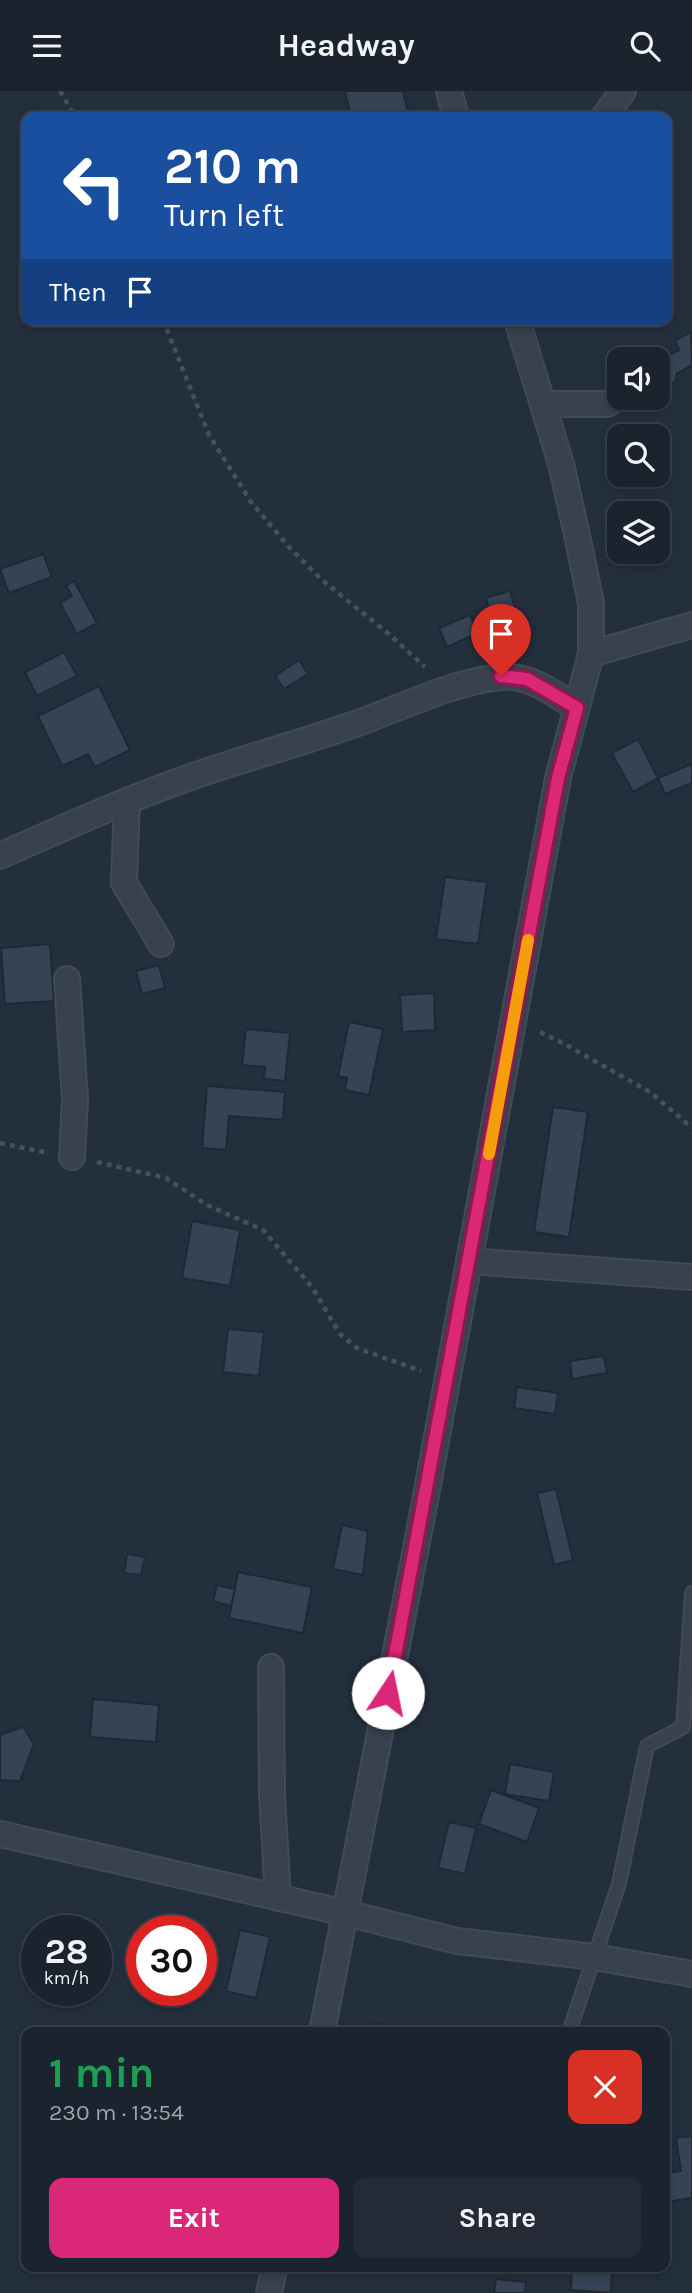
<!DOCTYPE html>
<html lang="en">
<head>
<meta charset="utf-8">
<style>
  :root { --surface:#1b232e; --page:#242b36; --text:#f1f3f6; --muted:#a0a4aa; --line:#39404a; --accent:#db2777 }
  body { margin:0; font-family:Karla,sans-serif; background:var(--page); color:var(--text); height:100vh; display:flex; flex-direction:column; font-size:26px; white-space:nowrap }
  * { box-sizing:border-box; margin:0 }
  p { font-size:23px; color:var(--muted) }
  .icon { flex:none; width:38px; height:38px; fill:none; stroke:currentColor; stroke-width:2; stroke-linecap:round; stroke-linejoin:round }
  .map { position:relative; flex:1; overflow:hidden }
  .side { position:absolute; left:21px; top:1936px; width:649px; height:245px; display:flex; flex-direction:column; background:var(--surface); border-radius:14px; box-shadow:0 4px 10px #0003,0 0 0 2px var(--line) }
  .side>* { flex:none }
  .hud { position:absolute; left:21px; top:21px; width:651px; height:214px; border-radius:14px; box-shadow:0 4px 10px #0003,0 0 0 2px var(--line); background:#1a4fa0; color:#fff; overflow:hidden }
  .fabs { position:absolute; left:607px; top:256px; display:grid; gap:14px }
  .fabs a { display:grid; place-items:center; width:63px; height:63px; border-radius:14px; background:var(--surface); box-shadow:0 4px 10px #0003,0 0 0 2px var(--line); font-size:35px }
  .speed { position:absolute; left:21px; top:1824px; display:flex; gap:14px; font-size:35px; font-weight:700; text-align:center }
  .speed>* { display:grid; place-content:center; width:91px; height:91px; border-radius:50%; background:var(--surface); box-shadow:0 4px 10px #0003,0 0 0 2px var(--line); line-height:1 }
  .speed small { font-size:18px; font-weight:400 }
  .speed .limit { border:10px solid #d22; background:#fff; color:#111 }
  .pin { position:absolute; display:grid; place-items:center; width:60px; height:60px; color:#fff; margin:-72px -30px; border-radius:50% 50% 50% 0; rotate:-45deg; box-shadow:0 0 7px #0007 }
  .pin .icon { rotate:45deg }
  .me { position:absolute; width:77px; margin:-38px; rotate:11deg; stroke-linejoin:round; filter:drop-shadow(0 0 5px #0008) }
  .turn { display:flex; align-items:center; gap:24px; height:147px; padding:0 28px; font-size:32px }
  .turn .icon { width:91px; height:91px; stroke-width:2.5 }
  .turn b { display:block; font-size:49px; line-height:60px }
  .then { display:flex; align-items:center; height:66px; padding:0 28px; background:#0003; gap:14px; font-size:26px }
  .round { display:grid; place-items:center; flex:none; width:74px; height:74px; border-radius:14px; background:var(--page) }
  .headline { display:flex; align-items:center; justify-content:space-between; height:119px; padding:0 28px }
  h1 { font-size:42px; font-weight:700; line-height:52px; color:#1e9e55 }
  .cta { display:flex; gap:14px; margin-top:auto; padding:14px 28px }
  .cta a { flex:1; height:80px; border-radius:14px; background:var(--accent); color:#fff; font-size:28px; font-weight:700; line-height:80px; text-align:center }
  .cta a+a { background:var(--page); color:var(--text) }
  header { display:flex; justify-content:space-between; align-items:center; height:91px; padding:0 28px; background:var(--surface); font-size:32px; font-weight:700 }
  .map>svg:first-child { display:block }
  .building { fill:#364354; stroke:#1f2835; stroke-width:2 }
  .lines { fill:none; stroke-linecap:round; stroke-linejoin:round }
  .lane-casing { stroke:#414a57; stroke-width:16 }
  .street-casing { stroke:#414a57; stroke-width:28 }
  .path { stroke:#3f5557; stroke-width:4.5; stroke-dasharray:5 5; stroke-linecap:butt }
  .lane { stroke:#38414e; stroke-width:12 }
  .street { stroke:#38414e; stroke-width:24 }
  .route-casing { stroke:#8e194d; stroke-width:18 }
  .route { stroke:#db2777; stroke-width:12 }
  .slow { stroke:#f59e0b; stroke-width:12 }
</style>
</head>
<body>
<header><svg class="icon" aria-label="menu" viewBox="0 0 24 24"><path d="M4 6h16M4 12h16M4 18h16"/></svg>Headway<svg class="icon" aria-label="search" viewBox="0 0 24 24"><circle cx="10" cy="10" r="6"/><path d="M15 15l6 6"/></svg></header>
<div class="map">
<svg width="692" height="2202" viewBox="0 0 692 2202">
  <rect width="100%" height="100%" fill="#242f3e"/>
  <g class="building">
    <path d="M345,0H403L409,26H351Z"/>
    <path d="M691,241L692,274L673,285L664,267L679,259L675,250Z"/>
    <path d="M43,463L52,486L9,502L0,478Z"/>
    <path d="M74,490L97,532L77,543L60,512L72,505L66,495Z"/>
    <path d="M510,500L522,540L498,547L486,507Z"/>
    <path d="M470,524L478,542L447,556L439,537Z"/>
    <path d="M64,561L77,585L37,605L25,581Z"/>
    <path d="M299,569L308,583L284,598L275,585Z"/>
    <path d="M99,595L130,659L95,676L88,663L62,675L38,625Z"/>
    <path d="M638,648L658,687L633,701L612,662Z"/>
    <path d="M692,673V692L665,703L658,687Z"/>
    <path d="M445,786L487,791L478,853L436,848Z"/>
    <path d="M50,853L54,910L5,913L1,857Z"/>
    <path d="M159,874L165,897L142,903L136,880Z"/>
    <path d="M434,902L435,939L402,941L400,904Z"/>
    <path d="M349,931L383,938L369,1004L345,999L347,987L338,985Z"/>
    <path d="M246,938L290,942L285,990L264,988L265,976L242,974Z"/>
    <path d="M207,995L285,1001L283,1029L229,1025L226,1059L202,1057Z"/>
    <path d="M553,1016L588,1021L569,1146L534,1141Z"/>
    <path d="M192,1130L240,1139L230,1195L182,1187Z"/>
    <path d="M228,1238L264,1241L259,1285L223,1281Z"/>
    <path d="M604,1265L607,1282L572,1288L570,1270Z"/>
    <path d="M517,1296L558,1302L555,1323L514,1317Z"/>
    <path d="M556,1398L573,1469L554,1474L537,1402Z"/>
    <path d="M342,1434L368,1440L363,1484L333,1478Z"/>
    <path d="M127,1463L145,1466L141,1484L124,1482Z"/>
    <path d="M238,1481L312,1496L303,1542L229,1527Z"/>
    <path d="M217,1494L235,1498L231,1515L213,1510Z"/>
    <path d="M93,1608L159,1614L156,1651L90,1646Z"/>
    <path d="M23,1636L34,1653L20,1690L0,1689V1644Z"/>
    <path d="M510,1673L554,1681L549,1710L505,1703Z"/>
    <path d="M491,1699L539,1717L527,1751L479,1733Z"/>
    <path d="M449,1731L476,1737L465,1783L438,1777Z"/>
    <path d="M240,1839L270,1846L256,1907L226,1900Z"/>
    <path d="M374,1932L409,1939V1941H372Z"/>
    <path d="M692,2045V2107L665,2111V2082L681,2080L676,2047Z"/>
    <path d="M572,2175H612L611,2202L571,2199Z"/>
    <path d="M496,2188L526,2191L525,2202H494Z"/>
  </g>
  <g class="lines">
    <defs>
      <path id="lane" d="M569,1941L619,1793L647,1655L683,1636L692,1502"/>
      <g id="street">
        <path d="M449,0L456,26"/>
        <path d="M604,26L623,0"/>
        <path d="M658,284L661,283"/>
        <path d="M543,313H607L620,306"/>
        <path d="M591,563L692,534"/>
        <path d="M127,711L124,792L161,853"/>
        <path d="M0,765C56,740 113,714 171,693C233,670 296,654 358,632C403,616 453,591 500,586C529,583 553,602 577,617"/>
        <path d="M67,888L75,1008L72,1066"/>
        <path d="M469,1170L692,1186"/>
        <path d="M271,1576L272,1703L278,1807"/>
        <path d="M0,1743L346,1822L457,1850L594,1866L692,1883"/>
        <path d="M322,1941L425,1410L558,687L591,563V512L577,444L561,373L517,229"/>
        <path d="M269,2202L275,2175"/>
      </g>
    </defs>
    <use href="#lane" class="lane-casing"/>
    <use href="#street" class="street-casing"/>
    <g class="path">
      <path d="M60,0L75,26"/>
      <path d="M163,229L209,344L251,411L289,456L322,489L389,543L425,576"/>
      <path d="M540,941L559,950L650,1001L692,1037"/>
      <path d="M0,1052L44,1061"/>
      <path d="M97,1071L166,1087L207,1114L263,1139L312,1196L340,1243L357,1257L421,1280"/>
    </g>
    <use href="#lane" class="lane"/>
    <use href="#street" class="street"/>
  </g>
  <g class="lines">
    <defs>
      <path id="route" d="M388,1602L558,687L577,617L527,588L501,585"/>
    </defs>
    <use href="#route" class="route-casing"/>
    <use href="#route" class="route"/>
    <path class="slow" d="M489,1063L528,849"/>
  </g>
</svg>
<div class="fabs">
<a><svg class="icon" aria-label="sound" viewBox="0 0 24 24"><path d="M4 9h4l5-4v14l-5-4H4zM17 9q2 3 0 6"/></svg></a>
<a><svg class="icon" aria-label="search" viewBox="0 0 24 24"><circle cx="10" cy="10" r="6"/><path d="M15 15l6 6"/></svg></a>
<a><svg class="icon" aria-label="layers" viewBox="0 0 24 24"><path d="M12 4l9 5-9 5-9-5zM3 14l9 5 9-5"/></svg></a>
</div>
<div class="speed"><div>28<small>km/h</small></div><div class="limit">30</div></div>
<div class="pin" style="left:501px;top:585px;background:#d93025"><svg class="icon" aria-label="arrive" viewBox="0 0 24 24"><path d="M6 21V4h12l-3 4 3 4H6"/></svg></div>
<svg class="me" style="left:388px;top:1602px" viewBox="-20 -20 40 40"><circle r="19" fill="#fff"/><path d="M0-13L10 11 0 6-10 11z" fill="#db2777"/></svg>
<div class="hud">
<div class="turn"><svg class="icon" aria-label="left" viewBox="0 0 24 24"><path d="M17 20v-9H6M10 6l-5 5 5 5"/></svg><div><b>210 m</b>Turn left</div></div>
<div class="then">Then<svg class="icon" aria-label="arrive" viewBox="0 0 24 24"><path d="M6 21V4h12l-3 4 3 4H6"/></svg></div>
</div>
<section class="side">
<div class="headline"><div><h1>1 min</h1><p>230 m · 13:54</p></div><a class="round" style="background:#d93025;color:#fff"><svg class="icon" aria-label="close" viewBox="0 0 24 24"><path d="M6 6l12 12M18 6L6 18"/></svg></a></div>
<div class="cta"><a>Exit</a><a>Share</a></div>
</section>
</div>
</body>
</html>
